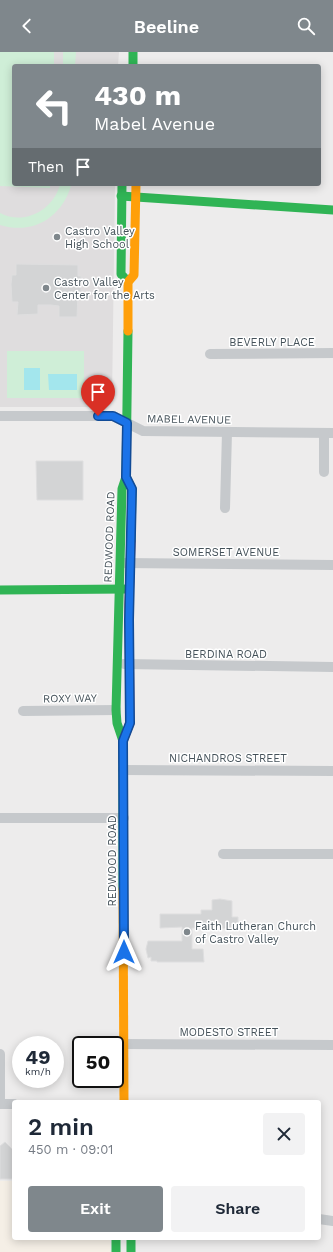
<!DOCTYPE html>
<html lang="en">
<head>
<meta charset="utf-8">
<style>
  :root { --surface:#fff; --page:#f2f2f3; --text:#1f2937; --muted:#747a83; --accent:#7f878c }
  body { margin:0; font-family:"Work Sans",sans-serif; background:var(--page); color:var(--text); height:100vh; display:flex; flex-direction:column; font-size:15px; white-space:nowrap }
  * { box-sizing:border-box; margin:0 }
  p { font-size:13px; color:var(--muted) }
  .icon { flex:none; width:22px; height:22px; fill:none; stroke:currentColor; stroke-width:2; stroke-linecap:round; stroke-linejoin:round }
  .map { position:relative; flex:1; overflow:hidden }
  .side { position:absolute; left:12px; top:1048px; width:309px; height:140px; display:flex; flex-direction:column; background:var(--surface); border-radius:4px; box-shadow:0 2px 10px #0003 }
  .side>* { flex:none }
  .banner { position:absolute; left:12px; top:12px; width:309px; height:122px; border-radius:4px; box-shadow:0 2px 10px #0003; background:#7f878c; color:#fff; overflow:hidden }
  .speed { position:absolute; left:12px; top:984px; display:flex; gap:8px; font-size:20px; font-weight:700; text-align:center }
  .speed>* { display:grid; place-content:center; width:52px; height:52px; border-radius:50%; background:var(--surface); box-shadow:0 2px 10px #0003; line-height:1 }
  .speed small { font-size:10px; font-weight:400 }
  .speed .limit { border:2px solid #111; border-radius:6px; background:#fff; color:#111 }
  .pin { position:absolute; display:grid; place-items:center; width:34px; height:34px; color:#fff; margin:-41px -17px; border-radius:50% 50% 50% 0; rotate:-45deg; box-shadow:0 0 4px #0007 }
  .pin .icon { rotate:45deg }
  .me { position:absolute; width:44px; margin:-22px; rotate:0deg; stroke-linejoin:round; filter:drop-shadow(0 0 3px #0008) }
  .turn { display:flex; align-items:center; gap:14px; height:84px; padding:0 16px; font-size:18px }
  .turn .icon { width:52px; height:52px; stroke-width:2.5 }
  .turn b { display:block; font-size:28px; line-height:34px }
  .then { display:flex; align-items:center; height:38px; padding:0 16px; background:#0003; gap:8px; font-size:15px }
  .round { display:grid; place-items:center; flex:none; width:42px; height:42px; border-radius:4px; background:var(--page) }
  .head { display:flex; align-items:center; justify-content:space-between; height:68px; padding:0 16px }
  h1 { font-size:24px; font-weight:600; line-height:30px }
  .primary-button { display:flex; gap:8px; margin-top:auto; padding:8px 16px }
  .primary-button a { flex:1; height:46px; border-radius:4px; background:var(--accent); color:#fff; font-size:16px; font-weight:600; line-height:46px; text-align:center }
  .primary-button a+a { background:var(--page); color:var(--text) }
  header { display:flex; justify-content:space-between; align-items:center; height:52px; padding:0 16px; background:var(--accent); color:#fff; font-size:18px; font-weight:600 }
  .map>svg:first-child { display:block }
  .commercial { fill:#f5efe6 }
  .education { fill:#dfddde }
  .green { fill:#cfeed7 }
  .water { fill:#a3e6ed }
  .building { fill:#d3d4d5; stroke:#dededf }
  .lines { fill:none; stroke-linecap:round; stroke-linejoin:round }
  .street { stroke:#c6c9cc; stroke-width:10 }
  .fast { stroke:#30b455; stroke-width:9 }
  .slow { stroke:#ff9f0a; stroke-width:9 }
  .jam { stroke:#e5322d; stroke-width:9 }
  .route-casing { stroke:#114b97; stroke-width:10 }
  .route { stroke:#1a73e8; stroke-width:7 }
  .poi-dot { fill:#7f878c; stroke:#fff; stroke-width:1.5 }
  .labels { text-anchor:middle; stroke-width:3; stroke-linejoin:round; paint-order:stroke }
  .poi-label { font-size:11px; fill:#445159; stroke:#fff; text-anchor:start }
  .street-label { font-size:11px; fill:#445159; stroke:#fff }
</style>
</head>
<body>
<header><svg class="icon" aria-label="back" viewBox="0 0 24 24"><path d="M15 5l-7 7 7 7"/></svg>Beeline<svg class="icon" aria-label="search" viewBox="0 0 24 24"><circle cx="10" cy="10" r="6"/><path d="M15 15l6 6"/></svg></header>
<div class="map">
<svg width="333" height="1200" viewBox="0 0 333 1200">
  <rect width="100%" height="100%" fill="#edecec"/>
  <path class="commercial" d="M0,1129H14V1186H110V1200H0Z"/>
  <path class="education" d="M0,0H119L118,14H14V132H115L112,348L106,355H0Z"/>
  <g class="green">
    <path d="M0,0H54V14H14V132H50V136L0,134Z"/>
    <path d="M63,0H76L75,14H63Z"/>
    <path d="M60,132H71V134C61,166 33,183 0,173V161C24,174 54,158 60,132Z"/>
    <rect x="7" y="299" width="77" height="47"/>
  </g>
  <g class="water">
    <rect x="24" y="316" width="16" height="22"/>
    <path d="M48,322H77V338H49Z"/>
  </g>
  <g class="building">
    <path d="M16,212L78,213V224H81V240H78L77,265H59V254L51,253H38V262L17,263L18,250H12L11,232L12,223H16Z"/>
    <path d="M36,409H83V448H37Z"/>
    <path d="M220,847L232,849V865H238V872L236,877L192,876V897H203L204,910H157V909H151V905L148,906L146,897L148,889H182V875L160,876V862H201V858H212V848Z"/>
    <path d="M5,1090L14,1099V1127H0V1094Z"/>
  </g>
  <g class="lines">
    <g class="street">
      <path d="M210,302L333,301"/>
      <path d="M0,364H113L143,379L333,381"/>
      <path d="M324,381V420"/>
      <path d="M225,456L227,380"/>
      <path d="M123,511L333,513"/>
      <path d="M124,612L333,615"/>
      <path d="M23,659L116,658"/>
      <path d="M123,718L333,719"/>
      <path d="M0,766H124"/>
      <path d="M223,802H333"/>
      <path d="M124,992L333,993"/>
      <path d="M0,1052V1002"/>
      <path d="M0,1052H14"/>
      <path d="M319,1167L333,1169"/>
    </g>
    <g class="fast">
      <path d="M133,0V14"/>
      <path d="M122,132L121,222L128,230"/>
      <path d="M121,144L333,158"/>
      <path d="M126,425L132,437L131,489"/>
      <path d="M0,538L128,537"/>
      <path d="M123,837V689L117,671L116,658L122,437L126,425L128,279"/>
      <path d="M116,1186V1200"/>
      <path d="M131,1186V1200"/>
    </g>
    <g class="slow">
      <path d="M128,279V230L134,223L136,132"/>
      <path d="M123,837L124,1050"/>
    </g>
    <path class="jam" d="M123,689L130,671L129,553L131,489"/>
  </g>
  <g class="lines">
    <defs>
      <path id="route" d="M98,364H113L127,371L126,425L132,437L129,568L130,671L123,689L124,900"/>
    </defs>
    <use href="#route" class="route-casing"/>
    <use href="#route" class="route"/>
  </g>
  <g class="poi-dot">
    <circle cx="57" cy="185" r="4"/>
    <circle cx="46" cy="236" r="4"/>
    <circle cx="187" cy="880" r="4"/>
  </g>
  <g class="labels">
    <g class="poi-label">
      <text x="65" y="183">Castro Valley<tspan x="65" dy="13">High School</tspan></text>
      <text x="54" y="234">Castro Valley<tspan x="54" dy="13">Center for the Arts</tspan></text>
      <text x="195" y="878">Faith Lutheran Church<tspan x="195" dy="13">of Castro Valley</tspan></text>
    </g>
    <g class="street-label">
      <text x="272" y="294">BEVERLY PLACE</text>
      <text transform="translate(189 367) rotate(1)" y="4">MABEL AVENUE</text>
      <text transform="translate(109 485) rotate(-88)" y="4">REDWOOD ROAD</text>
      <text x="226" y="504">SOMERSET AVENUE</text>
      <text x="226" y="606">BERDINA ROAD</text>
      <text transform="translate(70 646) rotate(-1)" y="4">ROXY WAY</text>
      <text x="228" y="710">NICHANDROS STREET</text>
      <text transform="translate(112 809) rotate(-90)" y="4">REDWOOD ROAD</text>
      <text x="229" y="984">MODESTO STREET</text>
    </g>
  </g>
</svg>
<div class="speed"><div>49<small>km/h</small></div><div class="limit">50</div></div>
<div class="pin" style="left:98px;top:364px;background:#d93025"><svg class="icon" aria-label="arrive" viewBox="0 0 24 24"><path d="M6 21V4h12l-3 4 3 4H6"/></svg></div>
<svg class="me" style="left:124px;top:900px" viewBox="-20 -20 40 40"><path d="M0-17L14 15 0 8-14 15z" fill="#1a73e8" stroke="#fff" stroke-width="4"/></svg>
<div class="banner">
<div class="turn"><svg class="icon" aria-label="left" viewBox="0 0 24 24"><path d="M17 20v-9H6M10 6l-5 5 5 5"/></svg><div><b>430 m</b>Mabel Avenue</div></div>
<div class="then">Then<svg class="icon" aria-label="arrive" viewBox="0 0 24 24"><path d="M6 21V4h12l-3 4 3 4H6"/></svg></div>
</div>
<section class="side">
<div class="head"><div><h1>2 min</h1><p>450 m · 09:01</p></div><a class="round"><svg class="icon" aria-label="close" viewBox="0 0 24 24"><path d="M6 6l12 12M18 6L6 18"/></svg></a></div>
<div class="primary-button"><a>Exit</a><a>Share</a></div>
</section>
</div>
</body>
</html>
